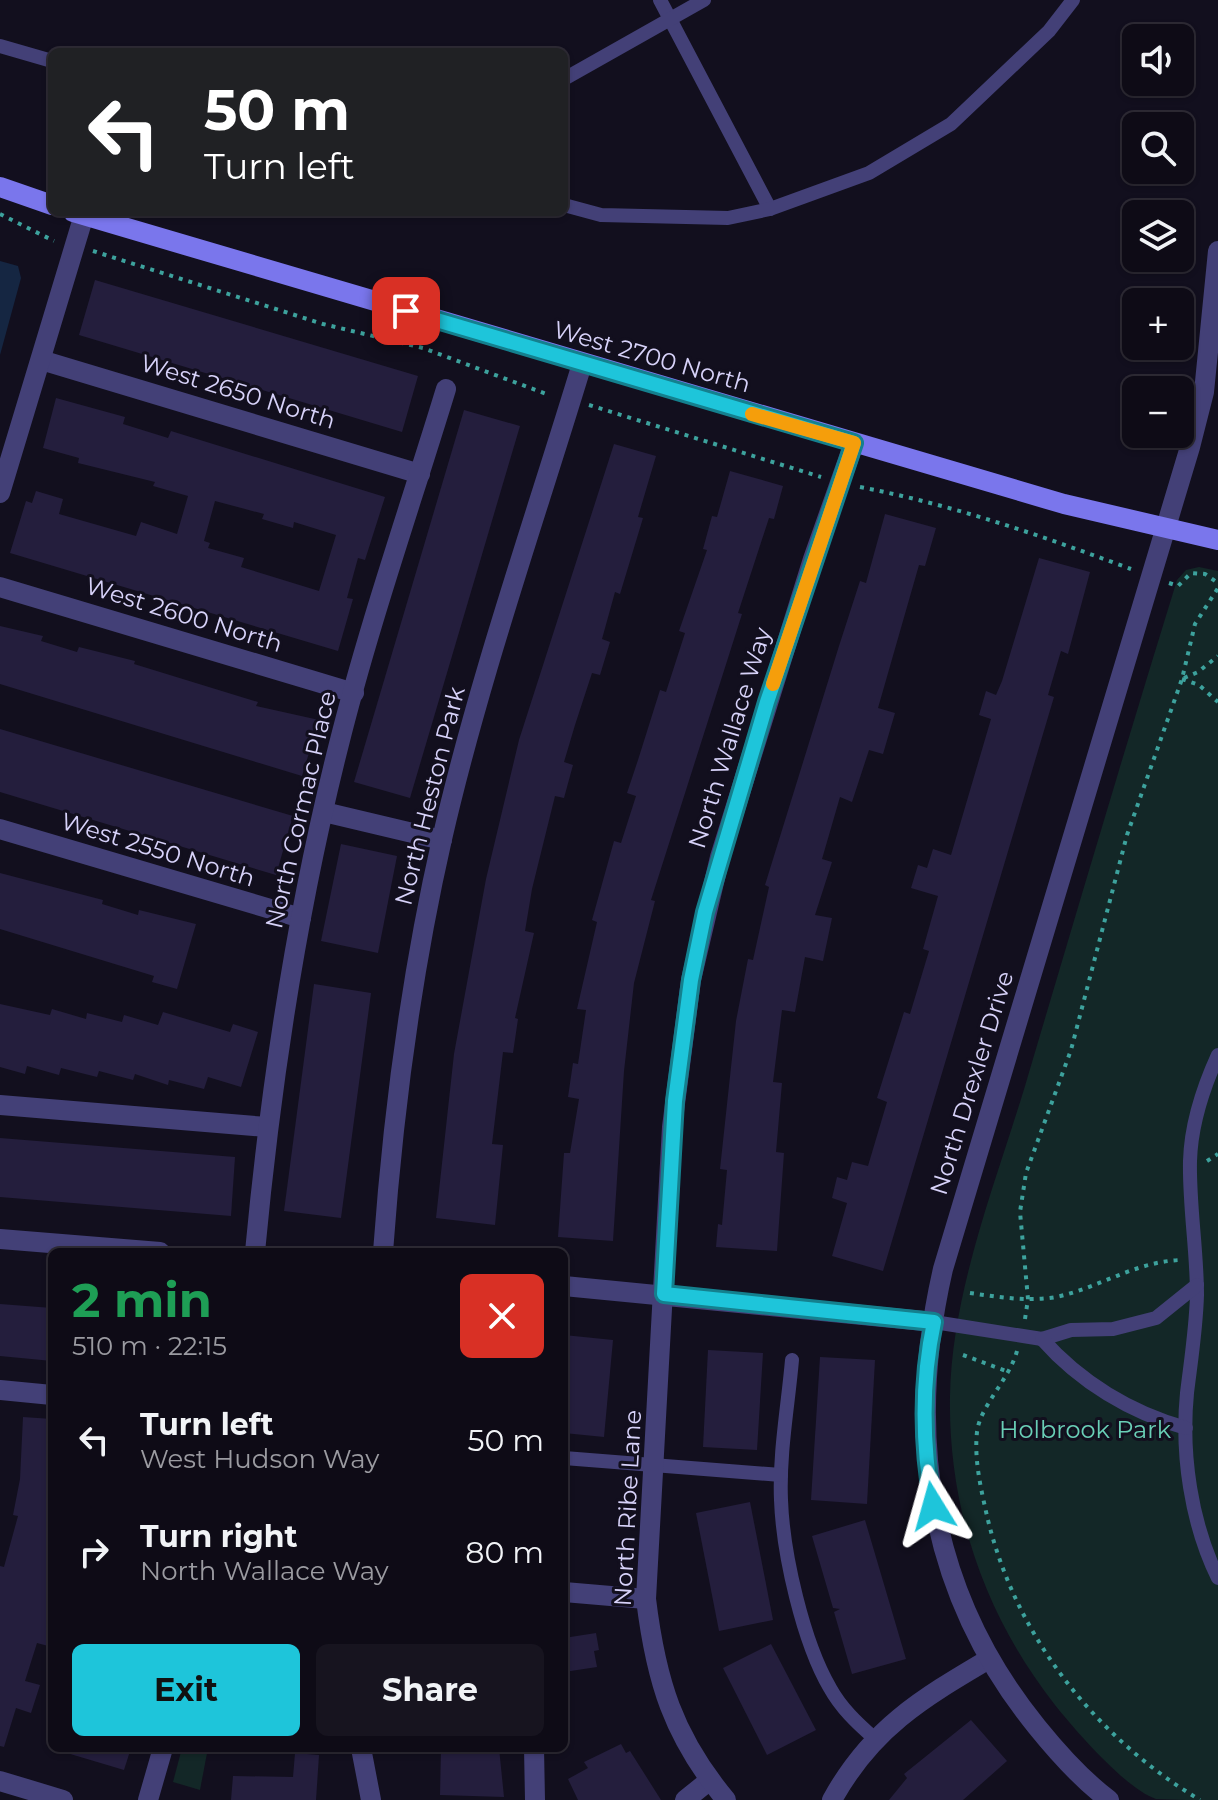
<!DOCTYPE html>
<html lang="en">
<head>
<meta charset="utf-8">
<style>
  :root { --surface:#0e0b16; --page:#17141f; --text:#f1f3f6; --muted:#9b9ba1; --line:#2e2b35; --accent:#1ec5da }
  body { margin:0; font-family:Montserrat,sans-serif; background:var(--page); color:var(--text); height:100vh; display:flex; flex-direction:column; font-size:30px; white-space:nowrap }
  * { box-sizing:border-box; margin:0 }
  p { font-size:26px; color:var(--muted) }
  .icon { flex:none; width:44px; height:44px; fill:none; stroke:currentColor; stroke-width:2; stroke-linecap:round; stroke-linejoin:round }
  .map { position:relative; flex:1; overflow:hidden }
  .sheet { position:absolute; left:48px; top:1248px; width:520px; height:504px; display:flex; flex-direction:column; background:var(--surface); border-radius:12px; box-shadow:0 2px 6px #0004,0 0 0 2px var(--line) }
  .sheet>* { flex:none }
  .banner { position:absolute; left:48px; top:48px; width:520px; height:168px; border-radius:12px; box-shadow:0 2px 6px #0004,0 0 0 2px var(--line); background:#202124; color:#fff; overflow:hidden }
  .controls { position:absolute; left:1122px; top:24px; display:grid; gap:16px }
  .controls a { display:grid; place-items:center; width:72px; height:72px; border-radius:12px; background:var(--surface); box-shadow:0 2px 6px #0004,0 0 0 2px var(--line); font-size:40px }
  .pin { position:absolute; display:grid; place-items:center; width:68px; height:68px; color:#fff; margin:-34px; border-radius:16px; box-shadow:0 4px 12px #0006 }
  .me { position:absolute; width:88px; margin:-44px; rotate:352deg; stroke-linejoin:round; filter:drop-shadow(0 0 6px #0008) }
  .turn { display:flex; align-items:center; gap:28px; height:168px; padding:0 24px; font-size:36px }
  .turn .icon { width:104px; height:104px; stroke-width:2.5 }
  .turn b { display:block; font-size:56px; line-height:68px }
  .round { display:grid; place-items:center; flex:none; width:84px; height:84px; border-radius:12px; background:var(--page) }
  .headline { display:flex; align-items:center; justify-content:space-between; height:136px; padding:0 24px }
  h1 { font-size:48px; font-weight:700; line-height:60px; color:#1e9e55 }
  .cta { display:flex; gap:16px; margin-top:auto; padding:16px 24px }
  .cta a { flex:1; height:92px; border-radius:12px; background:var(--accent); color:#111; font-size:32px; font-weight:700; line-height:92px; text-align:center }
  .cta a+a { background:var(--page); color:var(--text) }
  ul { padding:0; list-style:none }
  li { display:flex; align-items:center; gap:24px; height:112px; padding:0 24px }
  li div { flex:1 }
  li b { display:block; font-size:30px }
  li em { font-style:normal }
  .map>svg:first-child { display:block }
  .green { fill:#132727 }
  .water { fill:#152642 }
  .building { fill:#241e3d; fill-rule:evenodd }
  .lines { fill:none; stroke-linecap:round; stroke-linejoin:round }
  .path { stroke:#3da29d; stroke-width:4; stroke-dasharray:4 6; stroke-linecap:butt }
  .lane { stroke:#434077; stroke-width:14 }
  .street { stroke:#434077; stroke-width:20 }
  .secondary { stroke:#7a76ec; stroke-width:20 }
  .route-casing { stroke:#14808e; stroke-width:20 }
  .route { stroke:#1ec5da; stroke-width:14 }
  .slow { stroke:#f59e0b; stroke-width:14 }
  .labels { text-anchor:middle; stroke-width:6; stroke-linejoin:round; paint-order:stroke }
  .street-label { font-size:24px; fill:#d7d2f9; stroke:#120f1e }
  .park-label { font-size:24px; fill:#69cfb6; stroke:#120f1e }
</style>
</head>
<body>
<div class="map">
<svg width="1218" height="1800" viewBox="0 0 1218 1800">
  <rect width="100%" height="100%" fill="#120f1e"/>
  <g class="green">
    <path d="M1199,567L1218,571V1800C1200,1800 1172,1800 1156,1799C1126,1789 1075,1730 1055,1705C985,1616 948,1509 950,1396C952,1291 995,1185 1025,1086C1075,917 1125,748 1177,580L1186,570Z"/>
    <path d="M182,1748H208L200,1790L173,1782Z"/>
  </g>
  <path class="water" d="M0,261L18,266L21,278L0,355Z"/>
  <g class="building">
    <path d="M95,280L418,376L402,432L79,335Z"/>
    <path d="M56,398L125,417L123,424L168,438L171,431L385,497L365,560L358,558L347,598L353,599L338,651L10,553L26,501L32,503L36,491L63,499L59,514L136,536L141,522L177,534L188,496L153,486L155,482L78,463L79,458L43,448ZM215,501L264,514L262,519L293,528L294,522L336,535L319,591L241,567L244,558L208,548L210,543L204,541Z"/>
    <path d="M464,410L520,426L410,798L354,782Z"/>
    <path d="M614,444L656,456L638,517L643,518L630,561L620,594L615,592L602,639L610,642L600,675L592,673L575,725L564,762L573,765L564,798L555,796L532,889L525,931L534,933L515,1018L518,1019L513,1053L503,1052L492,1144L503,1145L495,1225L436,1218L454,1054L486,879L519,740Z"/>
    <path d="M730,471L783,486L774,519L769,518L738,613L742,614L651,900L655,901L634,983L624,1071L613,1241L558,1237L564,1153H570L579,1099L568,1097L573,1063L578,1064L586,1010L577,1009L597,922L592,920L614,841L621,843L636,796L627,793L638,760L660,690L666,692L685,633L679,631L707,550L703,549L712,516L717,517Z"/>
    <path d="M885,514L936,528L925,566L919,565L878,708L895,713L883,754L869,750L852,802L840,797L822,859L832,862L815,915L832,918L823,961L805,957L795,1012L782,1010L773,1082L782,1083L776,1152L784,1153L777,1251L716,1247L718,1224L722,1225L727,1170L720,1169L736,1021L748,959L753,960L769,887L765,885L839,646L860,581L866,583Z"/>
    <path d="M1039,558L1090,572L1068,654L1061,651L1048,695L1054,697L883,1271L832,1256L847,1203L832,1198L837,1177L847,1180L852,1162L868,1166L887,1102L877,1098L904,1012L910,1014L929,951L923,949L938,896L911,888L918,865L927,868L933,849L951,855L991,719L979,715L986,691L996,695L1002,681Z"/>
    <path d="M0,626L43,636L41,641L77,652L79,647L135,661L134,664L258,702L256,706L319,720L302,776L0,684Z"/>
    <path d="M0,729L293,816L276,875L0,792Z"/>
    <path d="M341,844L397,856L378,953L321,941Z"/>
    <path d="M0,873L103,900L102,904L138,915L139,910L196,924L177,989L152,982L154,976L0,929Z"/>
    <path d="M314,984L371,993L341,1218L284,1211Z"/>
    <path d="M0,1004L50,1015L52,1009L86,1019L87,1013L122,1022L124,1015L158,1025L163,1012L230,1032L233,1024L258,1032L241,1087L208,1077L204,1089L169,1080L168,1085L135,1074L133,1080L99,1071L97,1077L61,1068L59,1075L27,1066L25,1074L0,1067Z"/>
    <path d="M0,1138L235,1157L231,1216L0,1197Z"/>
    <path d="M0,1304L52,1308V1361L0,1356Z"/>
    <path d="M564,1335L613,1340L604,1437L564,1433Z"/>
    <path d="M708,1350L763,1353L757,1450L703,1447Z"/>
    <path d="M820,1357L875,1360L867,1504L811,1500Z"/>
    <path d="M23,1417L52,1419V1647L37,1643L25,1681L40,1685L31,1713L16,1708L4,1747L0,1746V1566L4,1567L18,1516L13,1515L20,1479Z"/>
    <path d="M750,1502L773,1620L719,1631L696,1513Z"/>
    <path d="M865,1520L906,1659L852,1674L834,1612L840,1609L833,1608L812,1536Z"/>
    <path d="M596,1633L599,1650L594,1651L597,1667L564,1672V1638Z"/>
    <path d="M771,1644L816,1730L767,1755L723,1668Z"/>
    <path d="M971,1720L1007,1761L963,1800H889L907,1778L904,1774Z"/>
    <path d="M621,1744L626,1753L630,1751L661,1800H578L568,1779L588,1768L584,1762Z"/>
    <path d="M68,1748H131L124,1770L67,1753Z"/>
    <path d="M441,1748H499L504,1797L440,1795Z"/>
    <path d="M295,1753L319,1755L316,1800H231L233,1776L293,1777Z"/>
  </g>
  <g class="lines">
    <g class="path">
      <path d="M0,214L54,241"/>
      <path d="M93,251L323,324L423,348L549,395"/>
      <path d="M589,405L821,477"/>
      <path d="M860,487C954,505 1042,536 1131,569"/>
      <path d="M1169,583L1178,586L1191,573L1205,574L1218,583"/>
      <path d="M1184,678L1198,672L1218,656"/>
      <path d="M1182,679L1199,685L1218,702"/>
      <path d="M1207,1161L1218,1154"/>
      <path d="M970,1293C998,1297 1028,1302 1056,1297C1099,1288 1134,1262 1180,1260"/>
      <path d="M1025,1319L1028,1299L1020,1212L1026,1173L1071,1050L1127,835L1182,679L1195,624L1218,588"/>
      <path d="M1017,1351C1009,1380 980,1406 977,1432C974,1460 981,1489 987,1516C1015,1636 1095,1737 1200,1800"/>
      <path d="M963,1355L1009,1372"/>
    </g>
    <g class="lane">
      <path d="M660,0L770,209"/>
      <path d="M0,46L52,61"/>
      <path d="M564,79L704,0"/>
      <path d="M564,205L601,215L728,218L770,209L869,173L951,124L1049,31L1073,0"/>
      <path d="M1218,1055C1203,1088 1191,1124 1190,1161C1189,1205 1197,1250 1197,1295C1196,1329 1191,1360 1187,1393C1181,1454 1191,1523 1218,1578"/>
      <path d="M934,1322L1042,1339L1071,1330L1113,1329L1156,1318L1197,1285"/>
      <path d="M1042,1339C1080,1382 1131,1413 1186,1428"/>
      <path d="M792,1360C788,1406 779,1454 781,1500C783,1554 803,1642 830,1688C841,1708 857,1723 874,1738"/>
      <path d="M564,1458L781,1475"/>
    </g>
    <g class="street">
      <path d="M41,360L420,474"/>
      <path d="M0,493L84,215"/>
      <path d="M0,587L354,693"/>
      <path d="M324,812L442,840"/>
      <path d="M0,829L301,918"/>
      <path d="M0,1105L267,1127"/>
      <path d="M0,1239L160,1252"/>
      <path d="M255,1252C271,1081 297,910 339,744C369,624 410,507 446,389"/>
      <path d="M383,1252C393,1113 411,975 442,839C479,678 534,522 582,364"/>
      <path d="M564,1286L934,1322"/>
      <path d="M0,1390L52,1395"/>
      <path d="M564,1592L646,1599"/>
      <path d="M361,1748L371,1800"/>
      <path d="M534,1748L535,1800"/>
      <path d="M0,1781L63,1800"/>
      <path d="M148,1800L163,1748"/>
      <path d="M685,1800L710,1780"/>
      <path d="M726,1800C673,1736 656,1681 646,1599L672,1127L691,980L720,857L813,559L854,443"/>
      <path d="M832,1800C871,1729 921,1699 989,1659"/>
      <path d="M1109,1800C1081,1779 1058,1753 1037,1727C928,1593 905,1434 943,1269L1190,447L1204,392L1218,251"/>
    </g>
    <g class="secondary">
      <path d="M0,187L52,205"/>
      <path d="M73,212L1064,504L1218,540"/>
    </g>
  </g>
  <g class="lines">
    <defs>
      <path id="route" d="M406,311L854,443L767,702L705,912L691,980L675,1101L664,1294L934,1322C921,1383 922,1444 933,1506"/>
    </defs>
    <use href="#route" class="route-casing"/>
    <use href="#route" class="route"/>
    <path class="slow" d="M752,414L854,443L773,684"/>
  </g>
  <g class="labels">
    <g class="street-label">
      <text transform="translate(652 357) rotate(16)" y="8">West 2700 North</text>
      <text transform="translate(238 392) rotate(17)" y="8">West 2650 North</text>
      <text transform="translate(184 615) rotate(17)" y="8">West 2600 North</text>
      <text transform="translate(730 738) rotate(-73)" y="8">North Wallace Way</text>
      <text transform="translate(430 796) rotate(-76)" y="8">North Heston Park</text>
      <text transform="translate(301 810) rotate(-77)" y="8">North Cormac Place</text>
      <text transform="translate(158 850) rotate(17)" y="8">West 2550 North</text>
      <text transform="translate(972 1083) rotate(-73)" y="8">North Drexler Drive</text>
      <text transform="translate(628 1508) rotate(-87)" y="8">North Ribe Lane</text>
    </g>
    <g class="park-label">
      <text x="1085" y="1438">Holbrook Park</text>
    </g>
  </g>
</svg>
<div class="controls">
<a><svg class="icon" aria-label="sound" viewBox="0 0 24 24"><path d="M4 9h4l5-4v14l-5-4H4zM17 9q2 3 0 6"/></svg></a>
<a><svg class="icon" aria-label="search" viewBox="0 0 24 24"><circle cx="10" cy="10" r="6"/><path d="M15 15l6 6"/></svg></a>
<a><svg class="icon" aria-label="layers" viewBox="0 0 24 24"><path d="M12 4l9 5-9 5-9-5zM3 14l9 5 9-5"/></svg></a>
<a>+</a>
<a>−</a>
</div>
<div class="pin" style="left:406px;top:311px;background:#d93025"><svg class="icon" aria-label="arrive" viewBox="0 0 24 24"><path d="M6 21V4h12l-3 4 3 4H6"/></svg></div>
<svg class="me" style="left:933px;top:1506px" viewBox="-20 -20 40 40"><path d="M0-17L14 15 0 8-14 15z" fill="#1ec5da" stroke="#fff" stroke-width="4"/></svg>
<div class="banner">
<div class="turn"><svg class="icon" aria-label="left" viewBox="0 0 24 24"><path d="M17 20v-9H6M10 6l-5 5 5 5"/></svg><div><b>50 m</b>Turn left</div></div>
</div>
<section class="sheet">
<div class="headline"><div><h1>2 min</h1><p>510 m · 22:15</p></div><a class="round" style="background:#d93025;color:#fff"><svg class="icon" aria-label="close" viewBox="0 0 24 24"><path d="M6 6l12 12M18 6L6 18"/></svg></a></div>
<ul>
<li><svg class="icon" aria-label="left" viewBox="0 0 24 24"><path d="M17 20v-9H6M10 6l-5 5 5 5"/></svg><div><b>Turn left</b><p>West Hudson Way</p></div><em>50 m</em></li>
<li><svg class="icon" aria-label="right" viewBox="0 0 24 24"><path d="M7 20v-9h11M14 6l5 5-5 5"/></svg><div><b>Turn right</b><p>North Wallace Way</p></div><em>80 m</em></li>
</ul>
<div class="cta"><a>Exit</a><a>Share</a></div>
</section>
</div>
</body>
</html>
